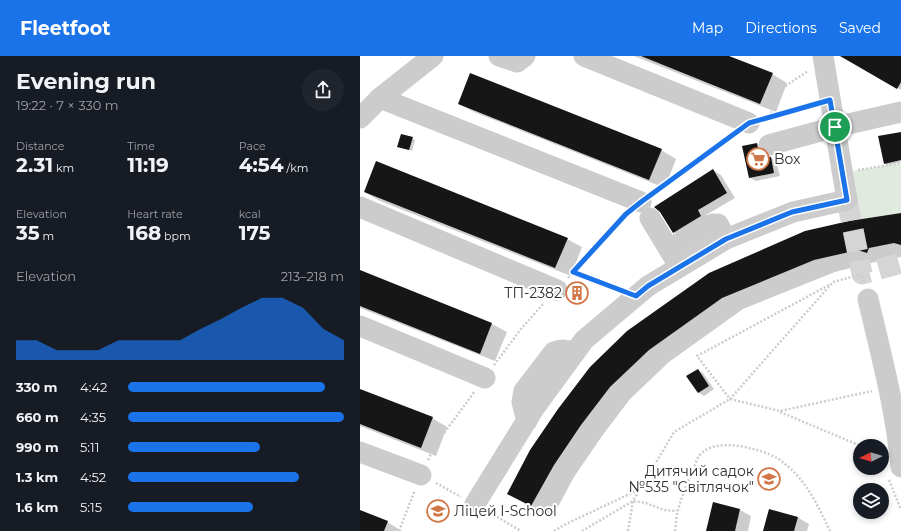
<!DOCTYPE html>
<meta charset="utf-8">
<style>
:root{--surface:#171b24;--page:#20242c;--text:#f1f3f6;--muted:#9ea1a6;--accent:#1a73e8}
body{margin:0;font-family:Montserrat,sans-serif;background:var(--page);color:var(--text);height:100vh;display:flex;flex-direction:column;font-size:15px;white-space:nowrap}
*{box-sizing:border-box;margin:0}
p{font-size:13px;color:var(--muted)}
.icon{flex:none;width:22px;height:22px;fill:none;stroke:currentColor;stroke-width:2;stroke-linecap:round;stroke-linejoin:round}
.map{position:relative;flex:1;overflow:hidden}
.panel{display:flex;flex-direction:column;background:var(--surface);width:360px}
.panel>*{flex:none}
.needle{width:26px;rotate:265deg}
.controls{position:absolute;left:493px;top:383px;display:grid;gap:8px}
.controls a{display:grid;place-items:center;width:36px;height:36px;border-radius:50%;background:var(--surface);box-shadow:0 2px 6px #0003;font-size:20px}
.pin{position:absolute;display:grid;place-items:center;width:34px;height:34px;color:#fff;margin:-17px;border:2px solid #fff;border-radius:50%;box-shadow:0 1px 4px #0007}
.round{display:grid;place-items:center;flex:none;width:42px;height:42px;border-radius:21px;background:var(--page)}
.overview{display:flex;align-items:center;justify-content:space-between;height:68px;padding:0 16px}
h1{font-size:22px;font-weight:700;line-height:30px}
.figures{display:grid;grid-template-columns:repeat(3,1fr);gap:6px;height:68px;padding:4px 16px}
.figures div{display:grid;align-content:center}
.figures b{font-size:20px;font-weight:700}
.figures small{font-size:11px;font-weight:400}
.figures p{font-size:11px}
.chart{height:112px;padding:8px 16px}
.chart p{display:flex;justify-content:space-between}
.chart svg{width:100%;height:72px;margin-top:4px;fill:var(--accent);opacity:.7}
ul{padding:0 16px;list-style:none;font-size:13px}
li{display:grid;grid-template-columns:64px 48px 1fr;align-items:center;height:30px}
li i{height:10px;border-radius:5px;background:var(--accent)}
header{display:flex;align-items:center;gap:24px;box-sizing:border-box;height:56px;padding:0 20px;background:var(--accent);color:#fff}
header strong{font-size:19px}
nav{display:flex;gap:22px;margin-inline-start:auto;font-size:14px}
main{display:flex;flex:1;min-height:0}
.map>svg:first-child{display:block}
.green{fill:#e0eade}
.shadow{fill:#0003}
.building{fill:#161616}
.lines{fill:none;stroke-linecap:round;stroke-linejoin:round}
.minor-tunnel{stroke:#d5d5d5;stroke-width:21;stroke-dasharray:21 10;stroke-linecap:butt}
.path{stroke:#ccc;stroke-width:2.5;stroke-dasharray:2 2;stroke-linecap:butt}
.minor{stroke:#ccc;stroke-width:21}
.route-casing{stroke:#fff;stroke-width:8}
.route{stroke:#1a73e8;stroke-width:5}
.labels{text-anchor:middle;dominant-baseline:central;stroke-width:4;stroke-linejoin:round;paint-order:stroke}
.poi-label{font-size:14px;fill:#2f2f2f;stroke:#fff;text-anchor:start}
</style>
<header>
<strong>Fleetfoot</strong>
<nav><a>Map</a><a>Directions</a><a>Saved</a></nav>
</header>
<main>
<section class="panel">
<div class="overview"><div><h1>Evening run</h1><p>19:22 · 7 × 330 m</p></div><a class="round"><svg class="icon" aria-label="share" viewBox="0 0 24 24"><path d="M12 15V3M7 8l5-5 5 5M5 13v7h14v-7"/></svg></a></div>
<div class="figures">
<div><p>Distance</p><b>2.31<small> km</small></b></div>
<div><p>Time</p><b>11:19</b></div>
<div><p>Pace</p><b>4:54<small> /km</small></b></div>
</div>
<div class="figures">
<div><p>Elevation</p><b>35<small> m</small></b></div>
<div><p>Heart rate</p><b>168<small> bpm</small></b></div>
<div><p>kcal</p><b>175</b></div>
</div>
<div class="chart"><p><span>Elevation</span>213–218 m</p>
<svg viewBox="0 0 160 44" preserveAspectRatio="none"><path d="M0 44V32L10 32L20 38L30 38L40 38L50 32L60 32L70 32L80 32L90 25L100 19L110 12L120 6L130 6L140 12L150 25L160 32V44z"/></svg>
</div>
<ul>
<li><b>330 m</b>4:42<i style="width:91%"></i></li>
<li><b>660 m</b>4:35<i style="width:100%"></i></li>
<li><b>990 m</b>5:11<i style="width:61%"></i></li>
<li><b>1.3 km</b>4:52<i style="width:79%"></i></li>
<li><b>1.6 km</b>5:15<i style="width:58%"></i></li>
</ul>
</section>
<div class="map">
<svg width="541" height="475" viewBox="0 0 541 475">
<rect width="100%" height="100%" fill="#fff"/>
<path class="green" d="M541,107V157L497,164L493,115Z"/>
<g class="shadow">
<path d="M274,0H366L412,18L427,27L416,56Z"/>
<path d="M482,0H541V34Z"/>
<path d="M99,48L301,94L316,103L305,132L114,56Z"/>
<path d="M541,77V106L527,109L525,107Z"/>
<path d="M42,79L55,84L52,95L39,91Z"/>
<path d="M397,88L403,91V97L406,101L411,102L416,105L420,120L396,125L390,122L384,91Z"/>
<path d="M353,114L361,119L375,142L346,159L349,165L322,181L314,176Z"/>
<path d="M5,136L207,183L222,191L211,220L20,145Z"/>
<path d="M541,158V201L529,203L528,208L519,205L475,216L383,253L309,306L270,343L242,380L214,421L192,462L169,450L148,438L268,275Z"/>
<path d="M0,215L132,268L147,276L135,305L0,252Z"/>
<path d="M215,229L227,235L222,247L212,243Z"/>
<path d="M338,314L343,317L354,333L344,340L339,337L328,320Z"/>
<path d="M0,334L72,362L87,371L76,400L0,370Z"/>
<path d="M354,447L380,454L391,460L388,475H347Z"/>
<path d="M0,455L27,466L42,475H0Z"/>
<path d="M437,461L449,468L447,475H404Z"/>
</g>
<g class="building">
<path d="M281,0H369L413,17L400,48Z"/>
<path d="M480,0H541V26L537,33Z"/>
<path d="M110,17L302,93L289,124L98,48Z"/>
<path d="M541,76V104L524,108L518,80Z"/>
<path d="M41,78L53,81L49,94L37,91Z"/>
<path d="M397,87L398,93L400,97L406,100L411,101L414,117L389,122L382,90Z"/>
<path d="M16,105L208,182L195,212L4,136Z"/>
<path d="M353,113L367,137L338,154L341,160L313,177L300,156L294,151Z"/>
<path d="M541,157V189L534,187L509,192L507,197L498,194L454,204L362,242L289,294L250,331L221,369L194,409L171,450L147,438L170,394L198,353L230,311L267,275L349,217L445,175L489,165Z"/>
<path d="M0,214L132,267L120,298L0,250Z"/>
<path d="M214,228L225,232L219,247L208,242Z"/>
<path d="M338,313L349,330L338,337L326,320Z"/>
<path d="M0,333L73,361L61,392L0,368Z"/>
<path d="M353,446L380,453L375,475H346Z"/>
<path d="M409,453L438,461L434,475H403Z"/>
<path d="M0,454L28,465L24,475H0Z"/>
</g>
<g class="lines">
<path class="minor-tunnel" d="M487,144L502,218L541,207"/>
<g class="path">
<path d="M410,61L418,35L448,15"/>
<path d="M405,62L454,48"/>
<path d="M498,114L541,107"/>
<path d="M294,136L373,79"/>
<path d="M213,216L259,234"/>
<path d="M208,222L265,159"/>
<path d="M469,229L337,300L370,343L473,226L502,218L504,226"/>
<path d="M134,309L161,273L184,247"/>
<path d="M420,356L501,390"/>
<path d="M68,404L76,388L115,335"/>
<path d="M529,424L541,454"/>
<path d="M76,427L101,441"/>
<path d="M130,457L161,475"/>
<path d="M39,475L55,434"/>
<path d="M194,475L204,469L280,433"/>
<path d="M222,475L273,445L286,447L304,454L317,455"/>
<path d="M268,475L273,445L314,376L370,343L420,355L512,335"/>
<path d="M315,475C316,468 316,460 318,454C322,440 327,427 333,414C335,410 336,404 339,400C354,380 399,392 417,402C422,405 429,411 433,415C450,432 460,454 470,475"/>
</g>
<g class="minor">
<path d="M139,0L157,6L165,0"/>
<path d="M224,0L389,67"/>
<path d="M20,42L281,146"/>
<path d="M0,62L20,42L73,0"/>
<path d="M409,89L475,71L541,56"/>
<path d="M0,151L197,234"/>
<path d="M290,162L316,205"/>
<path d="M309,193L348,170L353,168H358L366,183"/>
<path d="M508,243C521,298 536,354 541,411"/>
<path d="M0,270L125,322"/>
<path d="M167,365L162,346L164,335L194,296C201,293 207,294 215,296"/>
<path d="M0,396L61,419"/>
<path d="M115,448L175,351L224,284L288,230L366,183L433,156L487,144L463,0"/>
</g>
</g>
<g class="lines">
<g class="route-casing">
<path id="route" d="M470,44L487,144L432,156L366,183L288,230L276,240L213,216L266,158L281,146L389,67Z"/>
</g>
<use href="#route" class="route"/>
</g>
<defs>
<g id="supermarket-ring" transform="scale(1.15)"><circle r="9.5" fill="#fff" stroke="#d17646" stroke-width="1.5"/><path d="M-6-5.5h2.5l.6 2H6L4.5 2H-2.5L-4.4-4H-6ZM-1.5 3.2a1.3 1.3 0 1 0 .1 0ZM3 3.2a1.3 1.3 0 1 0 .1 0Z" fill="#d17646"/></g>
<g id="building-ring" transform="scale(1.15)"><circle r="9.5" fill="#fff" stroke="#d17646" stroke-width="1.5"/><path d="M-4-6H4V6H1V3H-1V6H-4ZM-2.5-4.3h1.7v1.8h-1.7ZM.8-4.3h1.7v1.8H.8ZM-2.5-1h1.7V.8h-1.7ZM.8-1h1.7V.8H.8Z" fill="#d17646"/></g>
<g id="school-ring" transform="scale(1.15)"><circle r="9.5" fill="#fff" stroke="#d17646" stroke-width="1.5"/><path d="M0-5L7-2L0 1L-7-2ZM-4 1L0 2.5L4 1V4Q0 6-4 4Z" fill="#d17646"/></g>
</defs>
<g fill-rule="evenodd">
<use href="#supermarket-ring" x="398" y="103"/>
<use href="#building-ring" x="217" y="237"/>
<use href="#school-ring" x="409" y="423"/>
<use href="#school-ring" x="78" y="455"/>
</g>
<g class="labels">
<g class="poi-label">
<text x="414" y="103">Box</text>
<text x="202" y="237" text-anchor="end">ТП-2382</text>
<text x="394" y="415" text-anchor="end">Дитячий садок<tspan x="394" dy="16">№535 "Світлячок"</tspan></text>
<text x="94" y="455">Ліцей I-School</text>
</g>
</g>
</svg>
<div class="controls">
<a><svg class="needle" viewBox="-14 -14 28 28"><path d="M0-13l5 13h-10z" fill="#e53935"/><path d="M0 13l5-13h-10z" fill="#9ea1a6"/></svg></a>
<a><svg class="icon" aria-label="layers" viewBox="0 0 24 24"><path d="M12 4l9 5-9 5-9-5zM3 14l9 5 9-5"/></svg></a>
</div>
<div class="pin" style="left:475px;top:71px;background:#1e9e55"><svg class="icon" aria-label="arrive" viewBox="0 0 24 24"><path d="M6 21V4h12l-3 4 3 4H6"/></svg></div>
</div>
</main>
